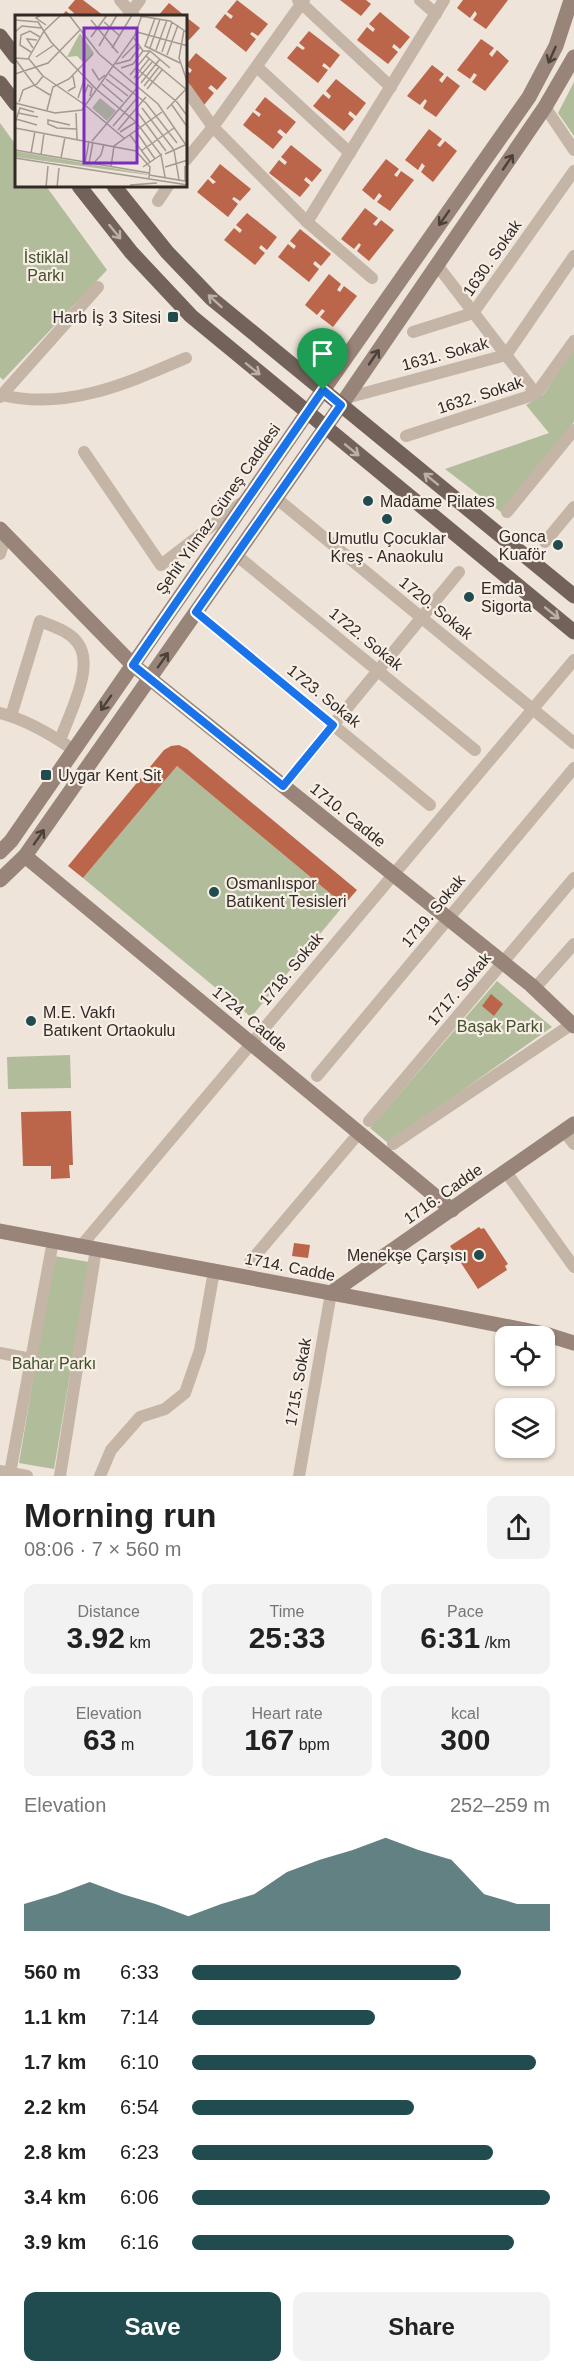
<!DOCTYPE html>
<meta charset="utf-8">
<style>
:root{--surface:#fff;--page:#f2f2f2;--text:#222;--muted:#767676;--accent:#204c50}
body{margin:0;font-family:Arial,sans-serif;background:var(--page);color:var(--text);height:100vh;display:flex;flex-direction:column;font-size:22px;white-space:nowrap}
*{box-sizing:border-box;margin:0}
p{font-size:20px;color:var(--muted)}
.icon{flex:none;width:33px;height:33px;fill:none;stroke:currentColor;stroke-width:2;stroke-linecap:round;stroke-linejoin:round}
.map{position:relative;height:1476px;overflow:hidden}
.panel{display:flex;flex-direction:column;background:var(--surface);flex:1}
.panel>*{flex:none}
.buttons{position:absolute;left:495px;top:1326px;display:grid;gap:12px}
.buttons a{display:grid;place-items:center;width:60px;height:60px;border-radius:12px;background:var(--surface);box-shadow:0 2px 4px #0004;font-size:30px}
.pin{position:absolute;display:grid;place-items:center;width:51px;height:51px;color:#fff;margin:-62px -26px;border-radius:50% 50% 50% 0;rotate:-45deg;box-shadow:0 0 6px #0007}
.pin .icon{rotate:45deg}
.round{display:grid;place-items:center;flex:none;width:63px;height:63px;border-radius:12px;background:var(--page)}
.headline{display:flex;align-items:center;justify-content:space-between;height:102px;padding:0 24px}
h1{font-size:33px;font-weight:700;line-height:45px}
.metrics{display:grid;grid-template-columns:repeat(3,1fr);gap:9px;height:102px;padding:6px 24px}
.metrics div{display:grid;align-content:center;border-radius:12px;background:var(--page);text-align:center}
.metrics b{font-size:30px;font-weight:700}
.metrics small{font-size:16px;font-weight:400}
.metrics p{font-size:16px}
.chart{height:168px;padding:12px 24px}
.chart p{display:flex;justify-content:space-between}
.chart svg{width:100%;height:108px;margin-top:6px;fill:var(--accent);opacity:.7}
.action{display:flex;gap:12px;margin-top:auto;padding:12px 24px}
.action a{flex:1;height:69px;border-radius:12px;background:var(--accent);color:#fff;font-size:24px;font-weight:700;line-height:69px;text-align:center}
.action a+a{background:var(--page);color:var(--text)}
ul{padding:0 24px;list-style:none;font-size:20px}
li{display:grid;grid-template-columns:96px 72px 1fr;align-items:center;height:45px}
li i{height:15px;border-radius:8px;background:var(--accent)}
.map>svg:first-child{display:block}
.green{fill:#b1bc9b}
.building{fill:#bb664b}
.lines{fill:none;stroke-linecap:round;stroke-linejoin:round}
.street{stroke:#c5b5a6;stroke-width:12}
.secondary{stroke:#988478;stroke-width:15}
.primary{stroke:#736259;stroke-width:15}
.oneway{stroke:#4c403a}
.oneway2{stroke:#bcb0a6}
.route-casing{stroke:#fff;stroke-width:12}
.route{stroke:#1a73e8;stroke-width:8}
.poi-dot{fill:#204c50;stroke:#f7efe5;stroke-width:2}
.labels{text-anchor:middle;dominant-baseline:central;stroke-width:4.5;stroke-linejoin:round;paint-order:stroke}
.park-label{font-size:16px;fill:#424e2c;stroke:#f7efe5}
.street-label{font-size:16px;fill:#322a26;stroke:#f7efe5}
.poi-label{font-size:16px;fill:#322a26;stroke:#f7efe5;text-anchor:start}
.inset-road{fill:none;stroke:#a39a91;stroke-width:1.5}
.view{fill:#7b2cbf;fill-opacity:0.15;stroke:#7b2cbf;stroke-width:3}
.inset-edge{fill:none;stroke:#322a26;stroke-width:3}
</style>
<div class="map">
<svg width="574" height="1476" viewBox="0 0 574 1476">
<rect width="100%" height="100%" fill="#eee4d9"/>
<g class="green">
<path d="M574,82V136L558,113Z"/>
<path d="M0,123L16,145V186H46L107,270L3,380L0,377Z"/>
<path d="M574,349V422L501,512L445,469L549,433L526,405L543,395Z"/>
<path d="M177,766L344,905L251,1017L83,878Z"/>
<path d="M497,981L552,1027L388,1143L370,1128Z"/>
<path d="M70,1055L71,1088L8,1089L7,1057Z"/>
<path d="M54,1256L89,1262L54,1469L19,1463Z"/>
</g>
<g class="building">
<path d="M75,0H83L104,16H61L66,11L72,16L74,13L68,8Z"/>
<path d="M237,0L268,24L258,36L252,32L250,34L256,39L246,52L215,27L225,14L231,19L233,16L227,12Z"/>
<path d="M340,0H366L371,4L361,16Z"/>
<path d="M463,0H508L486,29L473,20L477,14L475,11L470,18L457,8Z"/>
<path d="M169,3L185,16H158Z"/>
<path d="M380,12L410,37L400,49L394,44L392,47L398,52L388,64L357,40L367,27L373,32L375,29L369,24Z"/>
<path d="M186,17L200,28L189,40L186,38Z"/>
<path d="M309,31L340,55L330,68L324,63L322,66L328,70L318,83L287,58L297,46L303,50L305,48L299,43Z"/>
<path d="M481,39L494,48L489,54L492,57L497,50L509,61L485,91L472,82L477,75L474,73L470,79L457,70Z"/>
<path d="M196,53L227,78L217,90L211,85L208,88L214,93L204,105L186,91V70L190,73L192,70L186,65Z"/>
<path d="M432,65L444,74L439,80L442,83L447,76L460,86L436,117L423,108L427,101L425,99L420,105L407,96Z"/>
<path d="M336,79L366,103L356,116L350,111L348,114L354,119L344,131L313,106L323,94L329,99L331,96L326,91Z"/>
<path d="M265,97L296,122L286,134L280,129L277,132L283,137L273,149L243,125L253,112L259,117L261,114L255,110Z"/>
<path d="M429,129L442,139L437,145L440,147L445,141L457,151L433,182L421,172L425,166L422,163L418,170L405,160Z"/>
<path d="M291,145L322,170L312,182L306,177L304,180L310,185L300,197L269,173L279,160L285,165L287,162L281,157Z"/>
<path d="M386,159L399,169L394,175L397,177L401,171L414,180L390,211L377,202L382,196L379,193L374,200L362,190Z"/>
<path d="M220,164L251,189L240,201L234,197L232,199L238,204L228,217L197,192L208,179L213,184L216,182L210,177Z"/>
<path d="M365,208L378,218L373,224L376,226L381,220L394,230L369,261L357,251L361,245L359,243L354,249L341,239Z"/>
<path d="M247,213L277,237L267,250L261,245L259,248L265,253L255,265L224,240L234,228L240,233L242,230L236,225Z"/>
<path d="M300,229L331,254L321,266L315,261L313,264L319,269L309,282L278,257L288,244L294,249L296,246L290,241Z"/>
<path d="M329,274L341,284L337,290L340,292L344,286L357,296L333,327L320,317L325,311L322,309L317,315L305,305Z"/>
<path d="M179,745L187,749L357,890L344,905L177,766L83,878L68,866L164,750L171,746Z"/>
<path d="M491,994L503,1004L494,1016L482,1006Z"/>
<path d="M71,1111L73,1165H69L70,1178L51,1179V1166H23L21,1112Z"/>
<path d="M479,1227L481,1229L484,1228L508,1264L505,1266L507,1270L478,1289L450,1246Z"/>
<path d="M294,1243L310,1245L308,1258L292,1256Z"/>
</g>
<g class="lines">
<g class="street">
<path d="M120,0L134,16"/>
<path d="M298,0L391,87"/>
<path d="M420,0L436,14"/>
<path d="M128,16L140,0"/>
<path d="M257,67L350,153"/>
<path d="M186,89L213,127L307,222L372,278"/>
<path d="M545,107L574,150"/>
<path d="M186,160L213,127L304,0"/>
<path d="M158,201L168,186"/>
<path d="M307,222L444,0"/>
<path d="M437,265L536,394"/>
<path d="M413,332L473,313L574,171"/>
<path d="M2,395C66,411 128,383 186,358"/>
<path d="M0,397L98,287"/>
<path d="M346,398L506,355L574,256"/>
<path d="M406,436L536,394L574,341"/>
<path d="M84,452L161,565L240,504"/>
<path d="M276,498L574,743"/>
<path d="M507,512L574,430"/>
<path d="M545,542L574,507"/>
<path d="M0,554L6,535"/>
<path d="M236,555L475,750"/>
<path d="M196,612L430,805"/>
<path d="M0,713C25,719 52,735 74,750"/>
<path d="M11,716L40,621C52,626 69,631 77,642C96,665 69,715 60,740"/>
<path d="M283,786L459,572"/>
<path d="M535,988L574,944"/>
<path d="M317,1076L574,768"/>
<path d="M369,1121L574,878"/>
<path d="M564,1131L574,1144"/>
<path d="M393,1144L572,1024"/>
<path d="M506,1172L574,1267"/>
<path d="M81,1246L574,660"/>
<path d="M250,1262L359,1133"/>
<path d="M0,1353L31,1359"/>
<path d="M0,1471L27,1476"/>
<path d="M10,1473L53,1241"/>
<path d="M60,1476L96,1249"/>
<path d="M100,1476L111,1450L140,1417L165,1409L185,1393L200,1350L214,1271"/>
<path d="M299,1476L331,1293"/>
</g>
<g class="secondary">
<path d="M0,529L133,665L531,985L574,1026"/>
<path d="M0,852L11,841L307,413L529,97L556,46L571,0"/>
<path d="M25,856L452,1210"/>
<path d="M0,880L25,856L346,398L545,107L574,57"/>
<path d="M0,1231L438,1313L545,1334L574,1343"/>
<path d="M331,1293L574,1124"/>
</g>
<g class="primary">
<path d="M0,36L16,57"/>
<path d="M0,83L16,104"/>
<path d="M79,186L131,252L191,316L574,632"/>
<path d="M114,186L167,252L212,299L574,596"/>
</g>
</g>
<defs><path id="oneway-shaft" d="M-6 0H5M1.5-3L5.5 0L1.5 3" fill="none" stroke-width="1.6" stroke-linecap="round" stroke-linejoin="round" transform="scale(1.5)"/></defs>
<g class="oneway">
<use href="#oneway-shaft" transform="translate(552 55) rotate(114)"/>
<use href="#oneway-shaft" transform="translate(508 162) rotate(-56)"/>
<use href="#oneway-shaft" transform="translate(444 218) rotate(125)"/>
<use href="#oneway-shaft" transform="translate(374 357) rotate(-56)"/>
<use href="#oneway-shaft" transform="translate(163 660) rotate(-55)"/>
<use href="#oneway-shaft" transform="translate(106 703) rotate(125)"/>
<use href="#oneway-shaft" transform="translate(39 837) rotate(-55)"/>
</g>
<g class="oneway2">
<use href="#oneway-shaft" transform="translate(115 232) rotate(51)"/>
<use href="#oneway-shaft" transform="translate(215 301) rotate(-138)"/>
<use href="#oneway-shaft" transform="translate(253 369) rotate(39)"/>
<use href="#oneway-shaft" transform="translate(352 450) rotate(39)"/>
<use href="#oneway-shaft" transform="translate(431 479) rotate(-141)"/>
<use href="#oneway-shaft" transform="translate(552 613) rotate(39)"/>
</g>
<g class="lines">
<g class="route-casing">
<path id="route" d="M323,390L341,405L196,612L333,725L283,786L133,665Z"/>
</g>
<use href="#route" class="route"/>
</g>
<g class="poi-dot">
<rect x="167" y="311" width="12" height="12" rx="3"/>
<circle cx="368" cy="501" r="6"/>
<circle cx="387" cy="519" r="6"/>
<circle cx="558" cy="545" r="6"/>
<circle cx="469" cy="597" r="6"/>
<rect x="40" y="769" width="12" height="12" rx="3"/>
<circle cx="214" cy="892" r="6"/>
<circle cx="31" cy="1021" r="6"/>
<circle cx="479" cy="1255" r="6"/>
</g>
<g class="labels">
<g class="park-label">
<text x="46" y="257">İstiklal<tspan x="46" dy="18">Parkı</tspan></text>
<text x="500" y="1026">Başak Parkı</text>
<text x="54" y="1363">Bahar Parkı</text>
</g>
<g class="street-label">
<text transform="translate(492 258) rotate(-55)">1630. Sokak</text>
<text transform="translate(445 354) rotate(-15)">1631. Sokak</text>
<text transform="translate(480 395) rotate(-18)">1632. Sokak</text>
<text transform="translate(218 509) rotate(-55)">Şehit Yılmaz Güneş Caddesi</text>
<text transform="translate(436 608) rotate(39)">1720. Sokak</text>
<text transform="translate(366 639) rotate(39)">1722. Sokak</text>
<text transform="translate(324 696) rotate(39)">1723. Sokak</text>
<text transform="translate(348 815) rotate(39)">1710. Cadde</text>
<text transform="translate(433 911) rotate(-50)">1719. Sokak</text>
<text transform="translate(291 969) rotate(-50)">1718. Sokak</text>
<text transform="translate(459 989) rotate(-50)">1717. Sokak</text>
<text transform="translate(250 1019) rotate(40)">1724. Cadde</text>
<text transform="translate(443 1194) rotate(-35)">1716. Cadde</text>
<text transform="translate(290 1267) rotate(11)">1714. Cadde</text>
<text transform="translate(298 1382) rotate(-80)">1715. Sokak</text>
</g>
<g class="poi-label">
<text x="161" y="317" text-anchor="end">Harb İş 3 Sitesi</text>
<text x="380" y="501">Madame Pilates</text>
<text x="546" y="536" text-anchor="end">Gonca<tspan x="546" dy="18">Kuaför</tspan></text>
<text x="387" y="538" text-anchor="middle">Umutlu Çocuklar<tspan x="387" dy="18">Kreş - Anaokulu</tspan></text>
<text x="481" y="588">Emda<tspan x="481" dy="18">Sigorta</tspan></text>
<text x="58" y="775">Uygar Kent Sit</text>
<text x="226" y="883">Osmanlıspor<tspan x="226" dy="18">Batıkent Tesisleri</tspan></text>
<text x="43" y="1012">M.E. Vakfı<tspan x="43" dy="18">Batıkent Ortaokulu</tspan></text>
<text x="467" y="1255" text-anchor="end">Menekşe Çarşısı</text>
</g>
</g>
<g transform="translate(15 15)">
<rect width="172" height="172" fill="#eee4d9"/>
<path d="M65,18L79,38L69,48L62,41L52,42ZM85,83L101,96L92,106L77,93ZM0,136L132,159L133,160L0,142Z" fill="#b1bc9b"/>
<path class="inset-road" d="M26,0L21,3L31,10M54,0L84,39L143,89L173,133M125,1L155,6L173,18M140,3L130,31L165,48M0,5L23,7L36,27L81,74L121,107L146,140L150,162M76,5L103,38M89,7L105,21M169,15L164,43L173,69M0,17L7,11L27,13M122,17L173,31M76,22L92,0M119,23L128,36H135L155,53M84,31L102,0M18,33L12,24L22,25M97,33L117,0M135,33L145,4M141,35L152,5M16,37L5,30L6,20L15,16L25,22M147,37L157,7M152,40L163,10M131,41L172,75M21,42L39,30M0,43L14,44L28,61M107,43L122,28M0,44L20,71L35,80M13,44L29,16L46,0M101,49L115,45L125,32M106,53L118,49L128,36M121,53L162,87L173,102M77,54L84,65L90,60M0,59L33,48L65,15M94,59L131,88L162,128M115,60L135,36M28,61L70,90M119,63L134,44M91,64L113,81M122,65L138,46M126,68L145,44M87,69L108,87M129,71L144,52M132,74L147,55M53,76L60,72L58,61M70,78L73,70L77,73L75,81M63,83L70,62M4,87L8,75L22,69L28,61M0,88L40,98L67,95L120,20L127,0M157,90L173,113M71,91L110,124M127,93L159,135L164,165M152,94L172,73M32,95L38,72L54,64L78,39M3,98L23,102M61,98L62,124M123,98L151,136M1,104L22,110M0,108L5,93L19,97M55,110L33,105V109L42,113L61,114M98,111L123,82M0,113L121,136L135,152L134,163M103,115L131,82M121,116L140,144M105,117L121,107M115,120L135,147M77,126L122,73M0,135L134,158M126,136L159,113M16,138L20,116M150,139L170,130M26,140L29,118M0,143L173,170M46,143L50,122M70,148L74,126M74,148L78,127M78,149L86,140L89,129M96,152L99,131L147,97M128,152L147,139M150,152L173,145M134,160L170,166V151M115,170L142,168M31,172L33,151M42,172L44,153"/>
<path class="view" d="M69,13H122V148H69Z"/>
<rect width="172" height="172" class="inset-edge"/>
</g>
</svg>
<div class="buttons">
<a><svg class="icon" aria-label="locate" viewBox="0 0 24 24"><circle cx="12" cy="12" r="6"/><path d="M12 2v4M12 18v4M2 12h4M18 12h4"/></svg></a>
<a><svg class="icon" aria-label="layers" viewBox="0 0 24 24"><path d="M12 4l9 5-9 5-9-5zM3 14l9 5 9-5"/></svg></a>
</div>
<div class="pin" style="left:323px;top:390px;background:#1e9e55"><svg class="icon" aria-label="arrive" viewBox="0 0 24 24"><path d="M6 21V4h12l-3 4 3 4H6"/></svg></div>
</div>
<section class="panel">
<div class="headline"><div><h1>Morning run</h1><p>08:06 · 7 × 560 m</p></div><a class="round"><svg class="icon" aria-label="share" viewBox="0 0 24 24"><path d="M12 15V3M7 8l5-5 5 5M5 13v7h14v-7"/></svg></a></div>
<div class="metrics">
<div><p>Distance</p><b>3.92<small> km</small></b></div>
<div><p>Time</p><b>25:33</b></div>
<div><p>Pace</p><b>6:31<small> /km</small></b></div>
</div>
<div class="metrics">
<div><p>Elevation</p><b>63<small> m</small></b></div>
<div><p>Heart rate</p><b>167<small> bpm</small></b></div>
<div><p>kcal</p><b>300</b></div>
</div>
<div class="chart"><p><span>Elevation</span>252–259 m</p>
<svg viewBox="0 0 160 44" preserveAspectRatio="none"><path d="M0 44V33L10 29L20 24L30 29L40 33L50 38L60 33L70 29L80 20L90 15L100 11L110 6L120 11L130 15L140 29L150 33L160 33V44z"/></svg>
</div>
<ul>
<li><b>560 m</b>6:33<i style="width:75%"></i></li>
<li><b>1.1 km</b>7:14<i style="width:51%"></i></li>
<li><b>1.7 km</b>6:10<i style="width:96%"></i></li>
<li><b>2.2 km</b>6:54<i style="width:62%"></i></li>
<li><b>2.8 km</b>6:23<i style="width:84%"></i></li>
<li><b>3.4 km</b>6:06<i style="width:100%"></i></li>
<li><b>3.9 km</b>6:16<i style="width:90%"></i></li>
</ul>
<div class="action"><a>Save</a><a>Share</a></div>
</section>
